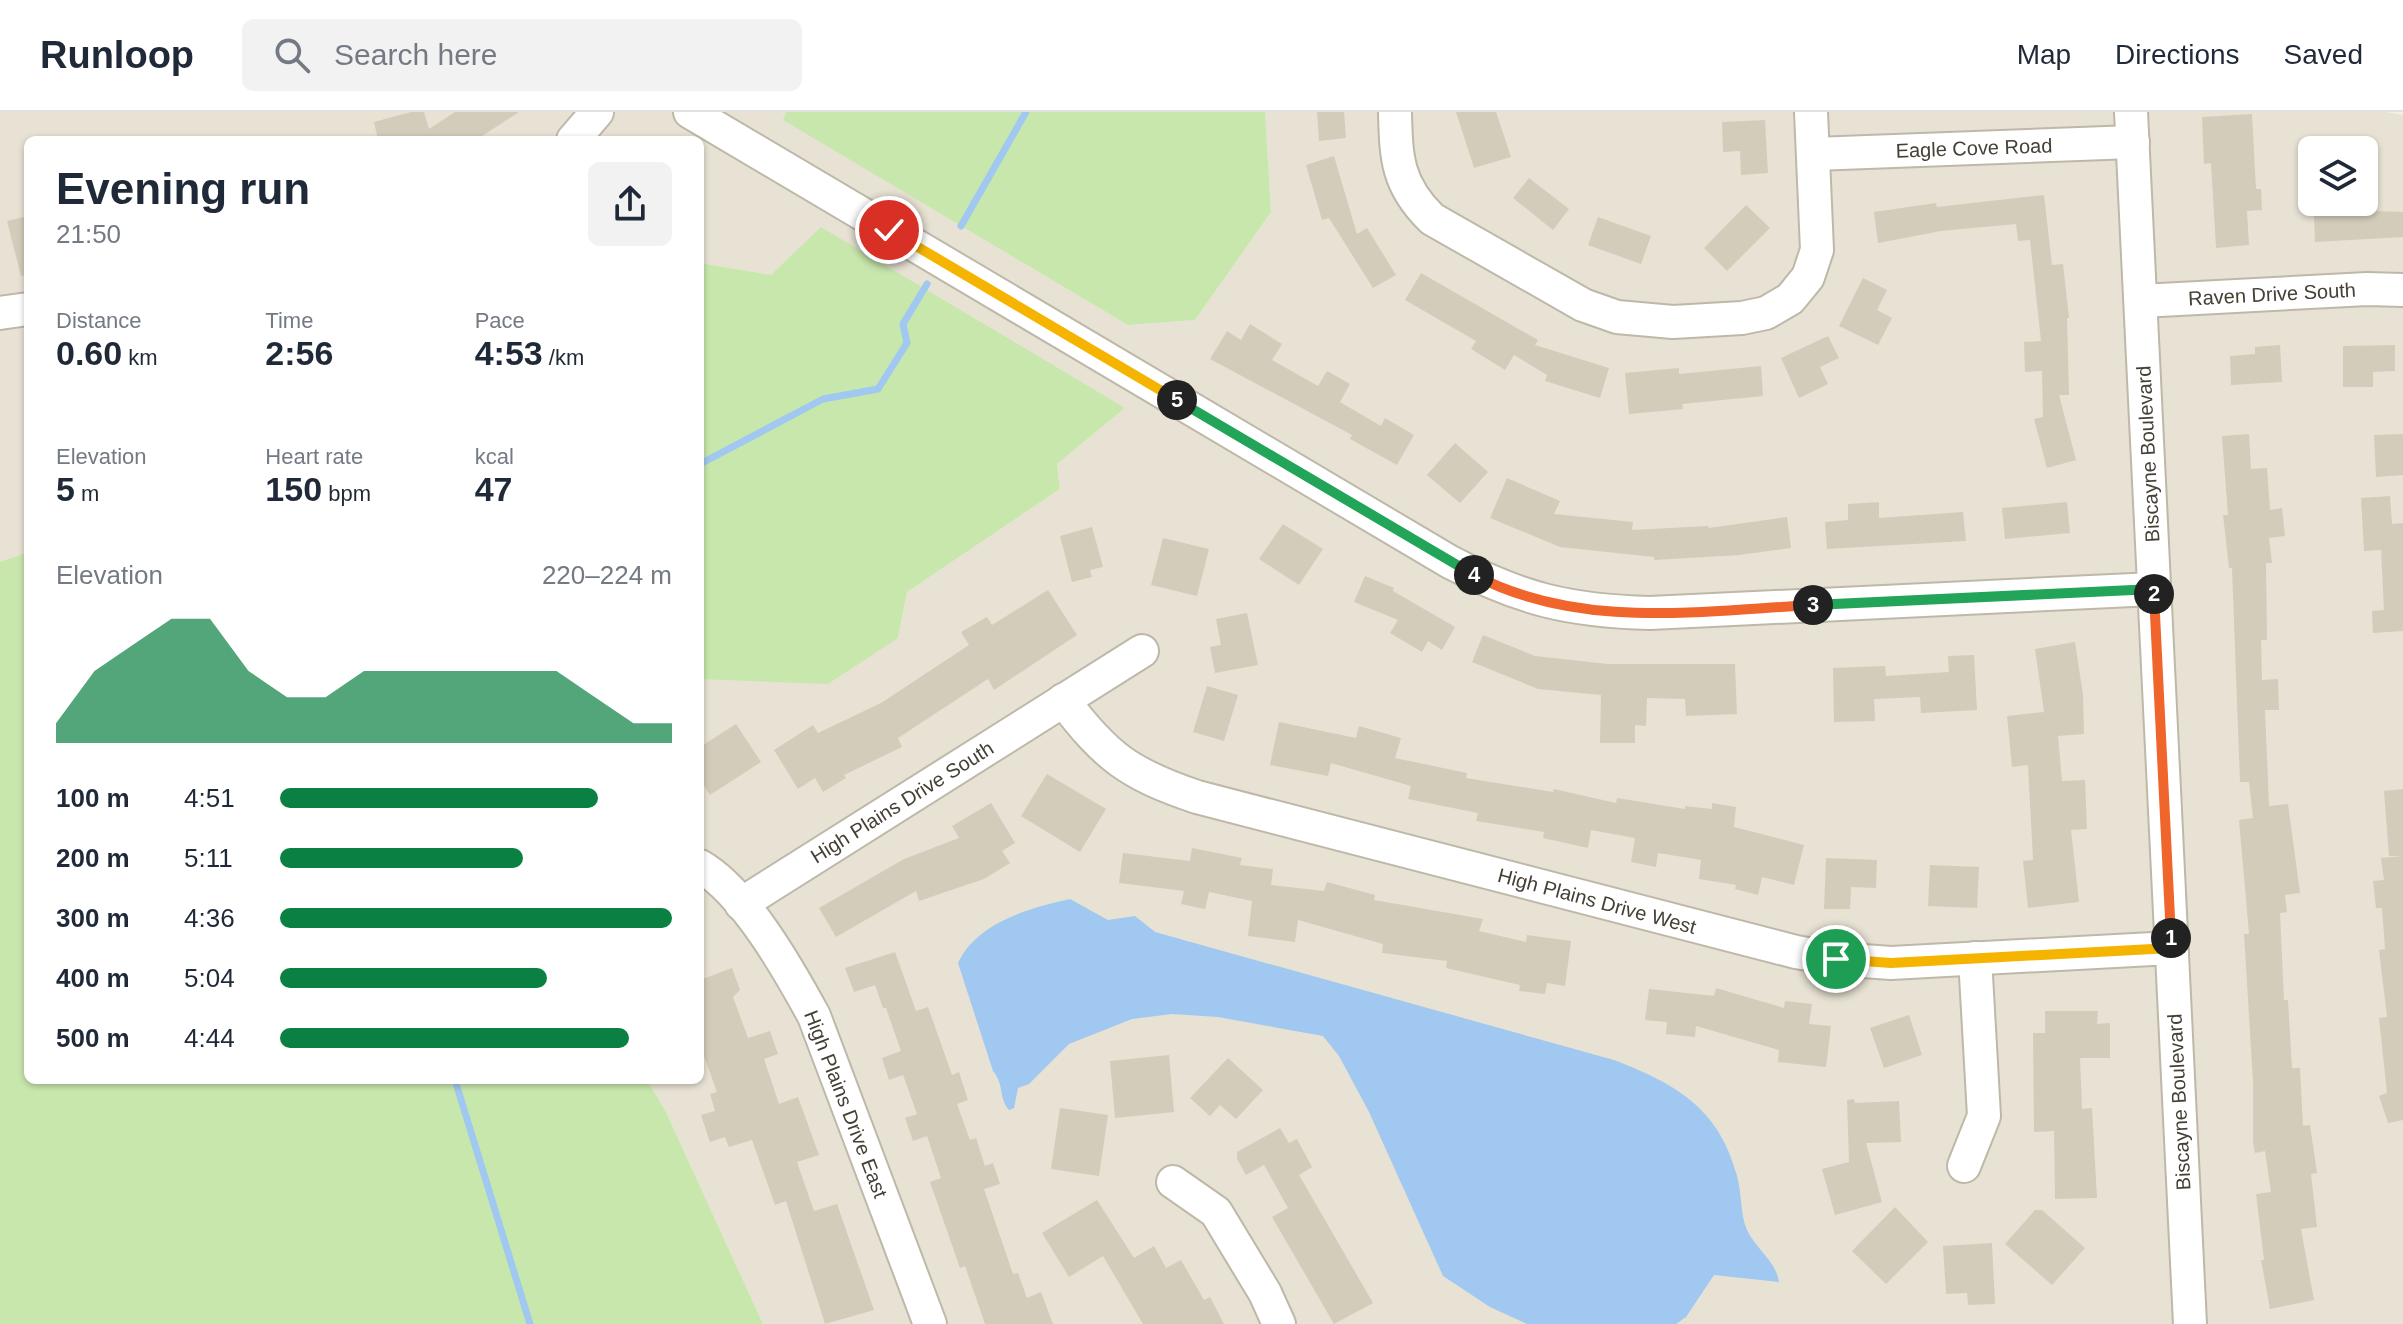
<!DOCTYPE html>
<meta charset="utf-8">
<style>
:root{--surface:#fff;--page:#f2f2f3;--text:#1f2937;--muted:#747a83;--line:#e0e1e3;--accent:#0b8043}
body{margin:0;font-family:Helvetica,sans-serif;background:var(--page);color:var(--text);height:100vh;display:flex;flex-direction:column;font-size:30px;white-space:nowrap}
*{box-sizing:border-box;margin:0}
p{font-size:26px;color:var(--muted)}
.icon{flex:none;width:44px;height:44px;fill:none;stroke:currentColor;stroke-width:2;stroke-linecap:round;stroke-linejoin:round}
.map{position:relative;flex:1;overflow:hidden}
.details{position:absolute;left:24px;top:24px;width:680px;height:948px;display:flex;flex-direction:column;background:var(--surface);border-radius:12px;box-shadow:0 2px 6px #0004}
.details>*{flex:none}
.tools{position:absolute;left:2298px;top:24px;display:grid;gap:16px}
.tools a{display:grid;place-items:center;width:80px;height:80px;border-radius:12px;background:var(--surface);box-shadow:0 2px 6px #0004;font-size:40px}
.pin{position:absolute;display:grid;place-items:center;width:68px;height:68px;color:#fff;margin:-34px;border:4px solid #fff;border-radius:50%;box-shadow:0 2px 8px #0007}
.km{position:absolute;width:40px;height:40px;margin:-20px;border-radius:50%;background:#222;color:#fff;font-size:22px;line-height:40px;text-align:center}
.round{display:grid;place-items:center;flex:none;width:84px;height:84px;border-radius:12px;background:var(--page)}
.headline{display:flex;align-items:center;justify-content:space-between;height:136px;padding:0 32px}
h1{font-size:44px;font-weight:700;line-height:60px}
.figures{display:grid;grid-template-columns:repeat(3,1fr);gap:12px;height:136px;padding:8px 32px}
.figures div{display:grid;align-content:center}
.figures b{font-size:34px;font-weight:700}
.figures small{font-size:22px;font-weight:400}
.figures p{font-size:22px}
.chart{height:224px;padding:16px 32px}
.chart p{display:flex;justify-content:space-between}
.chart svg{width:100%;height:144px;margin-top:8px;fill:var(--accent);opacity:.7}
ul{padding:0 32px;list-style:none;font-size:26px}
li{display:grid;grid-template-columns:128px 96px 1fr;align-items:center;height:60px}
li i{height:20px;border-radius:10px;background:var(--accent)}
header{display:flex;align-items:center;gap:48px;box-sizing:border-box;height:112px;padding:0 40px;background:var(--surface);border-bottom:2px solid var(--line)}
header strong{font-size:38px}
nav{display:flex;gap:44px;margin-inline-start:auto;font-size:28px}
.search{width:560px;height:72px;background:var(--page);display:flex;align-items:center;gap:20px;box-sizing:border-box;padding:0 28px;border-radius:12px;color:var(--muted);font-size:30px}
.map>svg:first-child{display:block}
.residential{fill:#e7e2d3;fill-rule:evenodd}
.green{fill:#c8e7ad}
.water{fill:#a1c8f0}
.lines{fill:none;stroke-linecap:round;stroke-linejoin:round}
.stream{stroke:#a1c8f0;stroke-width:7}
.building{fill:#d4ccba}
.minor-casing{stroke:#beb8a8;stroke-width:36}
.minor{stroke:#fff;stroke-width:32}
.split-1-casing{stroke:#fff;stroke-width:16}
.split-2-casing{stroke:#fff;stroke-width:16}
.split-3-casing{stroke:#fff;stroke-width:16}
.split-4-casing{stroke:#fff;stroke-width:16}
.split-5-casing{stroke:#fff;stroke-width:16}
.split-6-casing{stroke:#fff;stroke-width:16}
.split-1{stroke:#f5b400;stroke-width:10}
.split-2{stroke:#f0652b;stroke-width:10}
.split-3{stroke:#22a559;stroke-width:10}
.split-4{stroke:#f0652b;stroke-width:10}
.split-5{stroke:#22a559;stroke-width:10}
.split-6{stroke:#f5b400;stroke-width:10}
.labels{text-anchor:middle;dominant-baseline:central;stroke-width:6;stroke-linejoin:round;paint-order:stroke}
.street-label{font-size:20px;fill:#454035;stroke:#fff}
</style>
<header>
<strong>Runloop</strong>
<div class="search"><svg class="icon" aria-label="search" viewBox="0 0 24 24"><circle cx="10" cy="10" r="6"/><path d="M15 15l6 6"/></svg>Search here</div>
<nav><a>Map</a><a>Directions</a><a>Saved</a></nav>
</header>
<div class="map">
<svg width="2403" height="1212" viewBox="0 0 2403 1212">
<rect width="100%" height="100%" fill="#f3f0e5"/>
<g class="residential">
<path d="M0,0H786L784,8L1128,213L1195,208L1271,100L1265,0H2118L2178,1212H763L665,998L647,968H700V567L898,526L907,480L1060,377L1057,352L1125,296L771,163L700,151V28H28V440L0,450Z"/>
<path d="M2144,0H2386L2403,3V1212H2202ZM2312,38H2364V90H2312Z"/>
</g>
<g class="green">
<path d="M786,0H1265L1271,100L1195,208L1128,213L783,8Z"/>
<path d="M821,115L1125,296L1057,352L1060,377L907,480L898,526L828,572L700,567V151L771,163Z"/>
<path d="M28,440V968H647L665,998L763,1212H0V450Z"/>
</g>
<path class="water" d="M1070,787L1108,808L1135,804L1155,820L1614,948C1676,972 1719,996 1737,1064C1742,1081 1740,1103 1747,1118C1756,1137 1776,1149 1779,1170L1714,1163L1686,1205L1676,1212H1527L1490,1195L1443,1164L1369,1000L1339,944L1323,924L1218,905L1172,902L1132,907L1069,932L1029,972L1018,976L1014,996L1009,998C998,985 1005,974 993,959L958,851C977,810 1030,796 1070,787Z"/>
<g class="lines">
<g class="stream">
<path d="M961,114L1026,0"/>
<path d="M700,352L823,287L878,277L907,231L903,212L927,172"/>
<path d="M455,968L530,1212"/>
</g>
</g>
<g class="building">
<path d="M411,0H424L429,17L455,0H519L476,28H378L374,10Z"/>
<path d="M1317,0H1344L1346,26L1319,29Z"/>
<path d="M1456,0H1496L1511,45L1474,56Z"/>
<path d="M2252,2L2256,77H2261L2262,98L2247,99L2249,133L2216,136L2211,51L2204,52L2202,5Z"/>
<path d="M1765,8L1768,61L1741,63L1740,39L1723,40L1722,10Z"/>
<path d="M1334,44L1357,122L1367,116L1396,163L1373,176L1329,106L1322,108L1306,53Z"/>
<path d="M1529,66L1569,97L1553,118L1513,86Z"/>
<path d="M2044,83L2052,153L2063,152L2069,206H2067L2069,283H2059L2076,348L2047,356L2034,307L2043,305L2042,259L2025,260L2024,230L2041,229L2030,128L2018,129L2016,112L1941,119L1878,131L1874,100L1936,91L1937,95Z"/>
<path d="M2341,90H2372L2373,99L2403,100V125L2315,130L2314,102L2342,100Z"/>
<path d="M1746,93L1770,116L1727,159L1704,136Z"/>
<path d="M28,104V163L21,164L7,109Z"/>
<path d="M1598,105L1651,124L1641,152L1588,133Z"/>
<path d="M1421,161L1538,228L1535,233L1609,256L1600,286L1545,269L1547,263L1514,243L1505,258L1471,237L1476,229L1405,188Z"/>
<path d="M1863,166L1887,178L1877,198L1892,206L1878,233L1839,214Z"/>
<path d="M1250,212L1282,232L1272,248L1318,274L1327,259L1350,272L1340,290L1381,314L1385,306L1414,323L1397,353L1350,327L1352,323L1210,247L1227,219L1241,228Z"/>
<path d="M1828,224L1839,246L1820,255L1828,272L1799,286L1781,246Z"/>
<path d="M2280,233L2282,270L2231,273L2230,244L2255,242V235Z"/>
<path d="M2395,233V259L2373,260V275H2343V234Z"/>
<path d="M1761,254L1763,284L1682,292L1683,297L1629,302L1625,261L1679,256V262Z"/>
<path d="M2249,322L2251,357L2267,356L2270,398L2282,396L2285,424L2269,426L2272,451H2266L2267,528H2261L2262,568L2278,567L2279,598H2265L2269,694L2288,692L2300,781L2285,783L2287,800L2280,801L2284,888H2288L2292,956H2300L2303,1014L2310,1013L2317,1061L2311,1062L2317,1115L2301,1117L2314,1188L2270,1197L2261,1148H2264L2256,1082L2271,1080L2265,1039L2255,1041L2253,1029V969L2244,822H2249L2239,708L2253,706L2249,670H2240L2232,456H2229L2223,403H2228L2222,324Z"/>
<path d="M2403,322V363L2376,365L2374,323Z"/>
<path d="M1455,331L1488,360L1460,391L1427,363Z"/>
<path d="M1507,366L1560,389L1554,402L1633,410L1632,418L1708,414L1709,416L1787,405L1791,436L1739,443L1654,448V445L1560,435L1490,406Z"/>
<path d="M2390,384L2392,412L2403,411V519L2373,521L2372,499L2384,498L2381,438L2364,439L2361,386Z"/>
<path d="M1879,390V406L1963,400L1966,429L1827,437L1825,410L1848,408V392Z"/>
<path d="M2067,390L2070,421L2005,427L2002,396Z"/>
<path d="M1283,412L1323,437L1299,473L1259,447Z"/>
<path d="M1092,415L1103,455L1090,458L1092,465L1072,470L1060,424Z"/>
<path d="M1163,426L1209,437L1197,484L1151,473Z"/>
<path d="M1365,464L1394,476L1393,479L1455,515L1442,538L1428,529L1422,540L1390,521L1398,508L1354,490Z"/>
<path d="M1048,478L1077,523L994,578L988,567L898,626L902,635L844,663L846,666L823,680L815,666L798,677L774,638L813,613L818,621L881,591L969,533L961,520L987,505L992,513Z"/>
<path d="M1247,501L1258,553L1215,561L1210,535L1221,533L1216,507Z"/>
<path d="M1483,523L1535,544L1608,552H1735L1737,602L1686,604L1685,587L1647,586L1646,614L1635,613V631H1600L1601,583L1538,577L1472,550Z"/>
<path d="M2075,530L2083,583L2084,622L2058,624L2062,669L2085,668L2087,717L2071,718L2079,790L2028,796L2023,749L2033,748L2028,653L2012,655L2007,604L2044,600L2035,537Z"/>
<path d="M1974,543L1977,598L1921,601L1920,585L1874,587L1875,609L1834,610L1833,556L1885,554L1886,564L1949,560L1948,544Z"/>
<path d="M1207,574L1238,583L1224,629L1193,620Z"/>
<path d="M1279,610L1356,626L1359,614L1401,626L1395,646L1467,661L1466,666L1553,680L1554,677L1616,691L1617,686L1685,697V694L1712,697V691L1736,695L1734,715L1804,733L1794,773L1762,765L1758,783L1735,777L1736,773L1699,767L1701,748L1658,741L1656,755L1631,750L1635,726L1591,718L1588,736L1543,726L1544,720L1476,709L1478,701L1408,687L1411,674L1331,651L1328,664L1270,653Z"/>
<path d="M736,612L761,650L710,683L700,667V635Z"/>
<path d="M1047,662L1106,697L1080,740L1021,704Z"/>
<path d="M2403,677V744H2389L2384,679Z"/>
<path d="M991,691L1015,731L1002,739L1010,751L984,767L919,789L916,779L836,825L819,796L904,747L959,726L952,714Z"/>
<path d="M1192,736L1242,746L1240,753L1273,757L1271,773L1324,779L1327,770L1375,783L1374,788L1483,807L1479,819L1526,830L1527,823L1571,829L1565,874L1547,871L1545,882L1519,879L1520,873L1446,856L1447,849L1382,841L1383,832L1298,808L1295,830L1248,824L1252,789L1209,780L1205,797L1181,792L1184,779L1119,771L1123,741L1190,749Z"/>
<path d="M2403,744V1008L2388,1011L2379,984L2387,981L2379,906L2387,905L2379,838L2385,837L2382,796H2376L2373,769L2384,768L2381,746Z"/>
<path d="M1826,746L1877,748L1876,776L1851,775L1850,797H1824Z"/>
<path d="M1930,753L1979,755L1977,796L1928,794Z"/>
<path d="M895,840L916,899L928,895L952,963L959,960L968,988L957,992L970,1028L976,1026L985,1054L993,1051L1000,1072L984,1077L1013,1162L1018,1161L1027,1186L1041,1180L1053,1212H985L965,1154L960,1156L930,1070L941,1066L927,1024L913,1029L905,1006L917,1002L903,963L889,968L882,946L901,939L886,896H883L875,873L854,880L845,856Z"/>
<path d="M732,856L740,878L733,885L748,926L770,919L778,942L764,947L779,992L798,985L819,1043L797,1050L814,1099L837,1092L874,1198L825,1212L786,1089L775,1093L752,1028L729,1035L725,1025L710,1030L701,1003L715,999L710,982L717,980L700,933V868Z"/>
<path d="M1716,876L1784,896L1785,889L1812,892L1809,912L1831,914L1826,955L1778,950L1779,938L1696,914L1695,925L1666,922L1667,910L1645,908L1649,877L1714,884Z"/>
<path d="M2045,899H2098L2097,912L2110,911V946H2080L2082,997L2092,996L2097,1086L2055,1087L2054,1019L2034,1020L2033,921H2045Z"/>
<path d="M1909,903L1922,943L1884,956L1870,916Z"/>
<path d="M1169,943L1174,1000L1115,1006L1110,949Z"/>
<path d="M1228,946L1263,978L1236,1007L1220,993L1210,1004L1190,986Z"/>
<path d="M1854,987L1855,991L1899,989L1901,1030L1866,1031L1882,1090L1835,1103L1822,1057L1849,1050L1847,988Z"/>
<path d="M1060,996L1108,1003L1099,1064L1051,1057Z"/>
<path d="M1280,1016L1289,1031L1297,1027L1312,1055L1299,1063L1373,1191L1334,1212L1272,1105L1288,1096L1264,1053L1246,1063L1237,1047V1040Z"/>
<path d="M1097,1088L1134,1146L1154,1134L1166,1156L1181,1148L1204,1188L1210,1185L1224,1212H1143L1103,1144L1069,1165L1042,1121Z"/>
<path d="M1895,1095L1928,1130L1886,1172L1852,1139Z"/>
<path d="M2035,1098H2042L2085,1136L2052,1173L2005,1132Z"/>
<path d="M1992,1131L1995,1192L1968,1193L1967,1181L1946,1182L1943,1134Z"/>
</g>
<g class="lines">
<g class="minor-casing">
<g id="minor">
<path d="M690,0L1450,450C1521,487 1569,499 1650,501L2154,477"/>
<path d="M1395,0C1396,46 1397,73 1432,107L1583,193L1617,205L1673,210L1742,206L1766,201L1790,187L1808,165L1817,138L1811,0"/>
<path d="M2131,0L2190,1212"/>
<path d="M573,28L597,0"/>
<path d="M1814,42L2133,30"/>
<path d="M2141,189L2367,177L2403,178"/>
<path d="M0,201L28,197"/>
<path d="M1063,588C1106,645 1129,662 1197,685L1796,840L1836,847L1891,851L2171,836"/>
<path d="M700,754C745,780 789,858 814,904L930,1212"/>
<path d="M741,792L1142,539"/>
<path d="M1964,1054L1984,1004L1975,846"/>
<path d="M1173,1070L1216,1100L1265,1181L1279,1212"/>
</g>
</g>
<use href="#minor" class="minor"/>
</g>
<g class="lines">
<g class="split-1-casing">
<path id="split-1" d="M1836,847L1891,851L2171,836V826"/>
</g>
<g class="split-2-casing">
<path id="split-2" d="M2154,482L2171,826"/>
</g>
<g class="split-3-casing">
<path id="split-3" d="M1813,493L2154,477V482"/>
</g>
<g class="split-4-casing">
<path id="split-4" d="M1474,463C1580,518 1699,499 1813,493"/>
</g>
<g class="split-5-casing">
<path id="split-5" d="M1177,288L1474,463"/>
</g>
<g class="split-6-casing">
<path id="split-6" d="M889,118L1177,288"/>
</g>
<use href="#split-1" class="split-1"/>
<use href="#split-2" class="split-2"/>
<use href="#split-3" class="split-3"/>
<use href="#split-4" class="split-4"/>
<use href="#split-5" class="split-5"/>
<use href="#split-6" class="split-6"/>
</g>
<g class="labels">
<g class="street-label">
<text transform="translate(1974 36) rotate(-2)">Eagle Cove Road</text>
<text transform="translate(2272 182) rotate(-3)">Raven Drive South</text>
<text transform="translate(2148 342) rotate(-93)">Biscayne Boulevard</text>
<text transform="translate(902 690) rotate(-32)">High Plains Drive South</text>
<text transform="translate(1597 789) rotate(15)">High Plains Drive West</text>
<text transform="translate(2179 990) rotate(-93)">Biscayne Boulevard</text>
<text transform="translate(846 992) rotate(69)">High Plains Drive East</text>
</g>
</g>
</svg>
<div class="tools">
<a><svg class="icon" aria-label="layers" viewBox="0 0 24 24"><path d="M12 4l9 5-9 5-9-5zM3 14l9 5 9-5"/></svg></a>
</div>
<div class="pin" style="left:1836px;top:847px;background:#1e9e55"><svg class="icon" aria-label="arrive" viewBox="0 0 24 24"><path d="M6 21V4h12l-3 4 3 4H6"/></svg></div>
<div class="pin" style="left:889px;top:118px;background:#d93025"><svg class="icon" aria-label="check" viewBox="0 0 24 24"><path d="M5 12l5 5 9-10"/></svg></div>
<b class="km" style="left:2171px;top:826px">1</b>
<b class="km" style="left:2154px;top:482px">2</b>
<b class="km" style="left:1813px;top:493px">3</b>
<b class="km" style="left:1474px;top:463px">4</b>
<b class="km" style="left:1177px;top:288px">5</b>
<section class="details">
<div class="headline"><div><h1>Evening run</h1><p>21:50</p></div><a class="round"><svg class="icon" aria-label="share" viewBox="0 0 24 24"><path d="M12 15V3M7 8l5-5 5 5M5 13v7h14v-7"/></svg></a></div>
<div class="figures">
<div><p>Distance</p><b>0.60<small> km</small></b></div>
<div><p>Time</p><b>2:56</b></div>
<div><p>Pace</p><b>4:53<small> /km</small></b></div>
</div>
<div class="figures">
<div><p>Elevation</p><b>5<small> m</small></b></div>
<div><p>Heart rate</p><b>150<small> bpm</small></b></div>
<div><p>kcal</p><b>47</b></div>
</div>
<div class="chart"><p><span>Elevation</span>220–224 m</p>
<svg viewBox="0 0 160 44" preserveAspectRatio="none"><path d="M0 44V38L10 22L20 14L30 6L40 6L50 22L60 30L70 30L80 22L90 22L100 22L110 22L120 22L130 22L140 30L150 38L160 38V44z"/></svg>
</div>
<ul>
<li><b>100 m</b>4:51<i style="width:81%"></i></li>
<li><b>200 m</b>5:11<i style="width:62%"></i></li>
<li><b>300 m</b>4:36<i style="width:100%"></i></li>
<li><b>400 m</b>5:04<i style="width:68%"></i></li>
<li><b>500 m</b>4:44<i style="width:89%"></i></li>
</ul>
</section>
</div>
